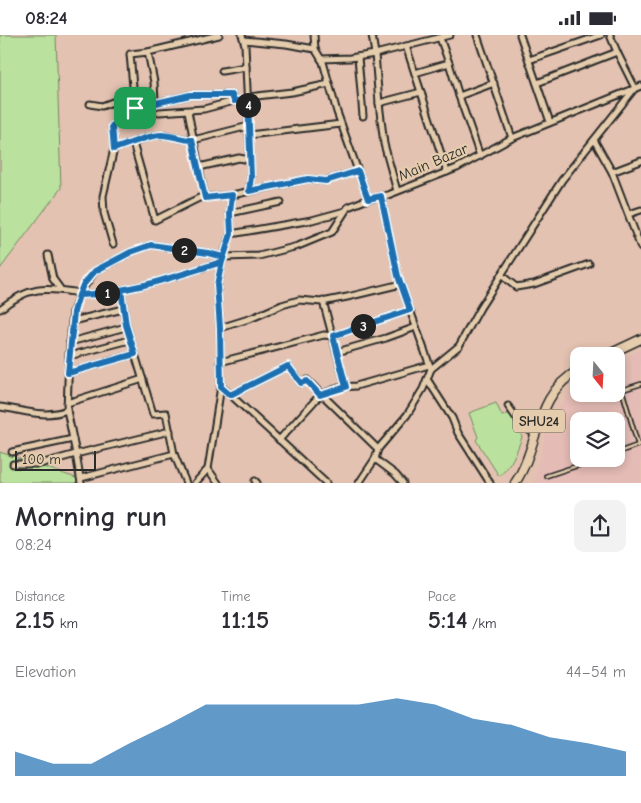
<!DOCTYPE html>
<meta charset="utf-8">
<style>
:root{--surface:#fff;--page:#f2f2f3;--text:#2b2b33;--muted:#7c7c81;--accent:#1f6fb2}
body{margin:0;font-family:"Comic Neue",sans-serif;background:var(--page);color:var(--text);height:100vh;display:flex;flex-direction:column;font-size:19px;white-space:nowrap}
*{box-sizing:border-box;margin:0}
p{font-size:16px;color:var(--muted)}
.icon{flex:none;width:28px;height:28px;fill:none;stroke:currentColor;stroke-width:2;stroke-linecap:round;stroke-linejoin:round}
.map{position:relative;height:448px;overflow:hidden}
.details{display:flex;flex-direction:column;background:var(--surface);flex:1}
.details>*{flex:none}
.needle{width:32px;rotate:162deg}
.buttons{position:absolute;left:570px;top:312px;display:grid;gap:10px}
.buttons a{display:grid;place-items:center;width:55px;height:55px;border-radius:10px;background:var(--surface);box-shadow:0 2px 8px #0003;font-size:25px}
.scale{position:absolute;left:15px;bottom:12px;width:81px;box-sizing:border-box;padding-left:5px;border:2px solid #2b2b2b;border-top:0;font-size:14px;line-height:18px;white-space:nowrap;color:#2b2b2b;-webkit-text-stroke:4px #e4ccac;paint-order:stroke}
.pin{position:absolute;display:grid;place-items:center;width:42px;height:42px;color:#fff;margin:-21px;border-radius:10px;box-shadow:0 2px 8px #0006}
.km{position:absolute;width:25px;height:25px;margin:-12px;border-radius:50%;background:#222;color:#fff;font-size:14px;line-height:25px;text-align:center}
.round{display:grid;place-items:center;flex:none;width:52px;height:52px;border-radius:10px;background:var(--page)}
.head{display:flex;align-items:center;justify-content:space-between;height:85px;padding:0 15px}
h1{font-size:28px;font-weight:600;line-height:38px}
.stats{display:grid;grid-template-columns:repeat(3,1fr);gap:8px;height:85px;padding:5px 15px}
.stats div{display:grid;align-content:center}
.stats b{font-size:25px;font-weight:600}
.stats small{font-size:14px;font-weight:400}
.stats p{font-size:14px}
.chart{height:140px;padding:10px 15px}
.chart p{display:flex;justify-content:space-between}
.chart svg{width:100%;height:90px;margin-top:5px;fill:var(--accent);opacity:.7}
.status{display:flex;justify-content:space-between;align-items:center;height:35px;padding:0 25px;background:var(--surface);direction:ltr}
.status svg{height:14px;fill:currentColor}
.map>svg:first-child{display:block}
.built{fill:#e4bbb5;fill-rule:evenodd}
.green{fill:#bae19d;stroke:#728664}
.lines{fill:none;stroke-linecap:round;stroke-linejoin:round}
.service-casing{stroke:#2b2b2b;stroke-width:6}
.minor-casing{stroke:#2b2b2b;stroke-width:9}
.primary-casing{stroke:#2b2b2b;stroke-width:11}
.service{stroke:#e4ccac;stroke-width:2.5}
.minor{stroke:#e4ccac;stroke-width:5}
.primary{stroke:#e4ccac;stroke-width:8}
.route-casing{stroke:#fff;stroke-width:10}
.route{stroke:#1f6fb2;stroke-width:6}
.labels{text-anchor:middle;dominant-baseline:central;stroke-width:4.5;stroke-linejoin:round;paint-order:stroke}
.shield{fill:#e4ccac;stroke:#625b52;stroke-width:1}
.shield-label{font-size:14px;font-weight:bold;fill:#2b2b2b}
.street-label{font-size:15px;fill:#2b2b2b;stroke:#e4ccac}
</style>
<div class="status"><b>08:24</b><svg viewBox="0 0 49 12"><path d="M0 12V9h3v3zM5 12V6h3v6zM10 12V3h3v9zM15 12V0h3v12zM26 1h20v11H26zM47 4h2v5h-2z"/></svg></div>
<div class="map">
<svg width="641" height="448" viewBox="0 0 641 448">
<rect width="100%" height="100%" fill="#e4c2b1"/>
<filter id="ink" filterUnits="userSpaceOnUse"><feTurbulence type="fractalNoise" baseFrequency=".02" numOctaves="2"/><feDisplacementMap in="SourceGraphic" scale="10" xChannelSelector="R" yChannelSelector="G"/><feConvolveMatrix kernelMatrix="1 2 1 2 8 2 1 2 1" color-interpolation-filters="sRGB"/></filter>
<g filter="url(#ink)">
<path class="built" d="M641,314V448H534L548,390L577,346H579V359H616V327ZM579,386H616V424H579Z"/>
<g class="green">
<path d="M0,0H56L61,153L0,234Z"/>
<path d="M496,368L502,381L511,378L522,402C517,416 511,432 499,441L476,405L478,402L469,378Z"/>
<path d="M0,417L79,444L80,448H0Z"/>
</g>
<g class="lines">
<g class="service-casing">
<g id="service">
<path d="M616,336L622,355"/>
<path d="M638,410L622,355L641,349"/>
<path d="M616,418L641,409"/>
<path d="M546,441L598,424"/>
</g>
</g>
<g class="minor-casing">
<g id="minor">
<path d="M242,0L245,10L251,142L249,156"/>
<path d="M314,0L315,14L323,27L337,77L368,164"/>
<path d="M372,0L375,19L450,0"/>
<path d="M477,0L512,103"/>
<path d="M520,0L550,87"/>
<path d="M610,0L617,17"/>
<path d="M440,3L449,28"/>
<path d="M244,5L286,9L315,14"/>
<path d="M406,11L447,137"/>
<path d="M148,17L154,47L155,67"/>
<path d="M358,22L363,81"/>
<path d="M321,24L350,23L375,19L379,68L384,109L397,156"/>
<path d="M529,25L601,0"/>
<path d="M222,36L246,32"/>
<path d="M415,38L449,28L459,61"/>
<path d="M248,62L292,57L329,49"/>
<path d="M379,68L421,57"/>
<path d="M90,69L102,71L123,63L133,54"/>
<path d="M135,73L190,60H232L234,66L248,65"/>
<path d="M188,76L205,163"/>
<path d="M159,77L204,74L234,66"/>
<path d="M249,100L341,89"/>
<path d="M594,105L612,137L641,213"/>
<path d="M133,108L155,185L199,163L232,160L308,144L325,146L358,136"/>
<path d="M114,114C126,110 149,100 161,100C172,100 182,105 193,105L249,91"/>
<path d="M480,121L459,61L494,48"/>
<path d="M199,132L239,123L250,125"/>
<path d="M612,137L641,126"/>
<path d="M381,161L398,241L431,334"/>
<path d="M230,178L281,167"/>
<path d="M629,179L641,175"/>
<path d="M231,199L312,185L345,176"/>
<path d="M113,209L104,178L103,161L114,114L112,91L131,78L135,73L130,19L148,17L219,0"/>
<path d="M48,220L53,244L61,255"/>
<path d="M501,240L516,252L534,249L589,229"/>
<path d="M121,255L126,289L153,379L166,378L174,419L186,448"/>
<path d="M80,258L95,236L131,217L151,210L208,218L223,222L259,221L298,211L332,197L348,172L368,164L388,160L457,133L512,103L641,51"/>
<path d="M79,260L73,277L69,320L67,375L76,419L170,396"/>
<path d="M323,266L346,352"/>
<path d="M0,274C29,251 44,252 80,258L79,260C129,258 175,241 222,227"/>
<path d="M73,286L123,274"/>
<path d="M220,293L217,250L223,222L231,199L230,178L232,160"/>
<path d="M70,307L126,292"/>
<path d="M337,317L386,303L416,292"/>
<path d="M69,321L130,305"/>
<path d="M220,327L324,300L333,301L410,275"/>
<path d="M68,338L135,319"/>
<path d="M427,344L452,383L458,398L490,448"/>
<path d="M230,360L288,331L301,348L307,345L378,414"/>
<path d="M67,368L143,344"/>
<path d="M508,371L522,391L535,399"/>
<path d="M0,372C24,375 44,384 67,375"/>
<path d="M279,405L320,360L341,352L356,351L429,330"/>
<path d="M12,417L73,404"/>
<path d="M375,424L395,439L403,448"/>
<path d="M13,429H40L76,419L81,448"/>
<path d="M81,443L174,419"/>
<path d="M255,446L257,448"/>
<path d="M195,448L208,434"/>
<path d="M218,448L208,434L221,351"/>
<path d="M326,448L221,351L220,293L252,283L282,270L299,265L322,267L347,262L401,249"/>
<path d="M359,448L375,424L378,414L407,380L423,354L431,334L459,311L480,273L562,145L635,53L617,17L537,48"/>
</g>
</g>
<g class="primary-casing">
<g id="primary">
<path d="M605,321L641,304"/>
<path d="M515,448C540,411 534,359 579,335"/>
</g>
</g>
<use href="#service" class="service"/>
<use href="#minor" class="minor"/>
<use href="#primary" class="primary"/>
</g>
</g>
<g class="lines" filter="url(#ink)">
<g class="route-casing">
<path id="route" d="M135,73L131,78L112,91L114,114C126,110 149,100 161,100C172,100 182,105 192,105L205,163L232,160L230,178L231,199L222,227C175,241 129,258 79,260L74,277L68,338L135,319L126,290L121,255L101,259L79,260L83,250L95,236L131,217L151,210L208,218L223,222L217,250L220,293L221,352L230,360L288,331L301,348L307,346L320,360L346,352L333,301L410,275L398,241L381,161L368,164L358,136L326,146L308,144L249,156L251,142L248,65L234,66L232,60H190L135,73"/>
</g>
<use href="#route" class="route"/>
</g>
<g class="labels">
<rect class="shield" x="513" y="374.5" width="52" height="23" rx="4"/>
<g class="shield-label">
<text x="539" y="386">SHU24</text>
</g>
<g class="street-label">
<text transform="translate(433 127) rotate(-23)">Main Bazar</text>
</g>
</g>
</svg>
<div class="buttons">
<a><svg class="needle" viewBox="-14 -14 28 28"><path d="M0-13l5 13h-10z" fill="#e53935"/><path d="M0 13l5-13h-10z" fill="#7c7c81"/></svg></a>
<a><svg class="icon" aria-label="layers" viewBox="0 0 24 24"><path d="M12 4l9 5-9 5-9-5zM3 14l9 5 9-5"/></svg></a>
</div>
<div class="scale">100 m</div>
<div class="pin" style="left:135px;top:73px;background:#1e9e55"><svg class="icon" aria-label="arrive" viewBox="0 0 24 24"><path d="M6 21V4h12l-3 4 3 4H6"/></svg></div>
<b class="km" style="left:107px;top:258px">1</b>
<b class="km" style="left:184px;top:215px">2</b>
<b class="km" style="left:363px;top:291px">3</b>
<b class="km" style="left:248px;top:70px">4</b>
</div>
<section class="details">
<div class="head"><div><h1>Morning run</h1><p>08:24</p></div><a class="round"><svg class="icon" aria-label="share" viewBox="0 0 24 24"><path d="M12 15V3M7 8l5-5 5 5M5 13v7h14v-7"/></svg></a></div>
<div class="stats">
<div><p>Distance</p><b>2.15<small> km</small></b></div>
<div><p>Time</p><b>11:15</b></div>
<div><p>Pace</p><b>5:14<small> /km</small></b></div>
</div>
<div class="chart"><p><span>Elevation</span>44–54 m</p>
<svg viewBox="0 0 160 44" preserveAspectRatio="none"><path d="M0 44V32L10 38L20 38L30 28L40 19L50 9L60 9L70 9L80 9L90 9L100 6L110 9L120 16L130 19L140 25L150 28L160 32V44z"/></svg>
</div>
</section>
